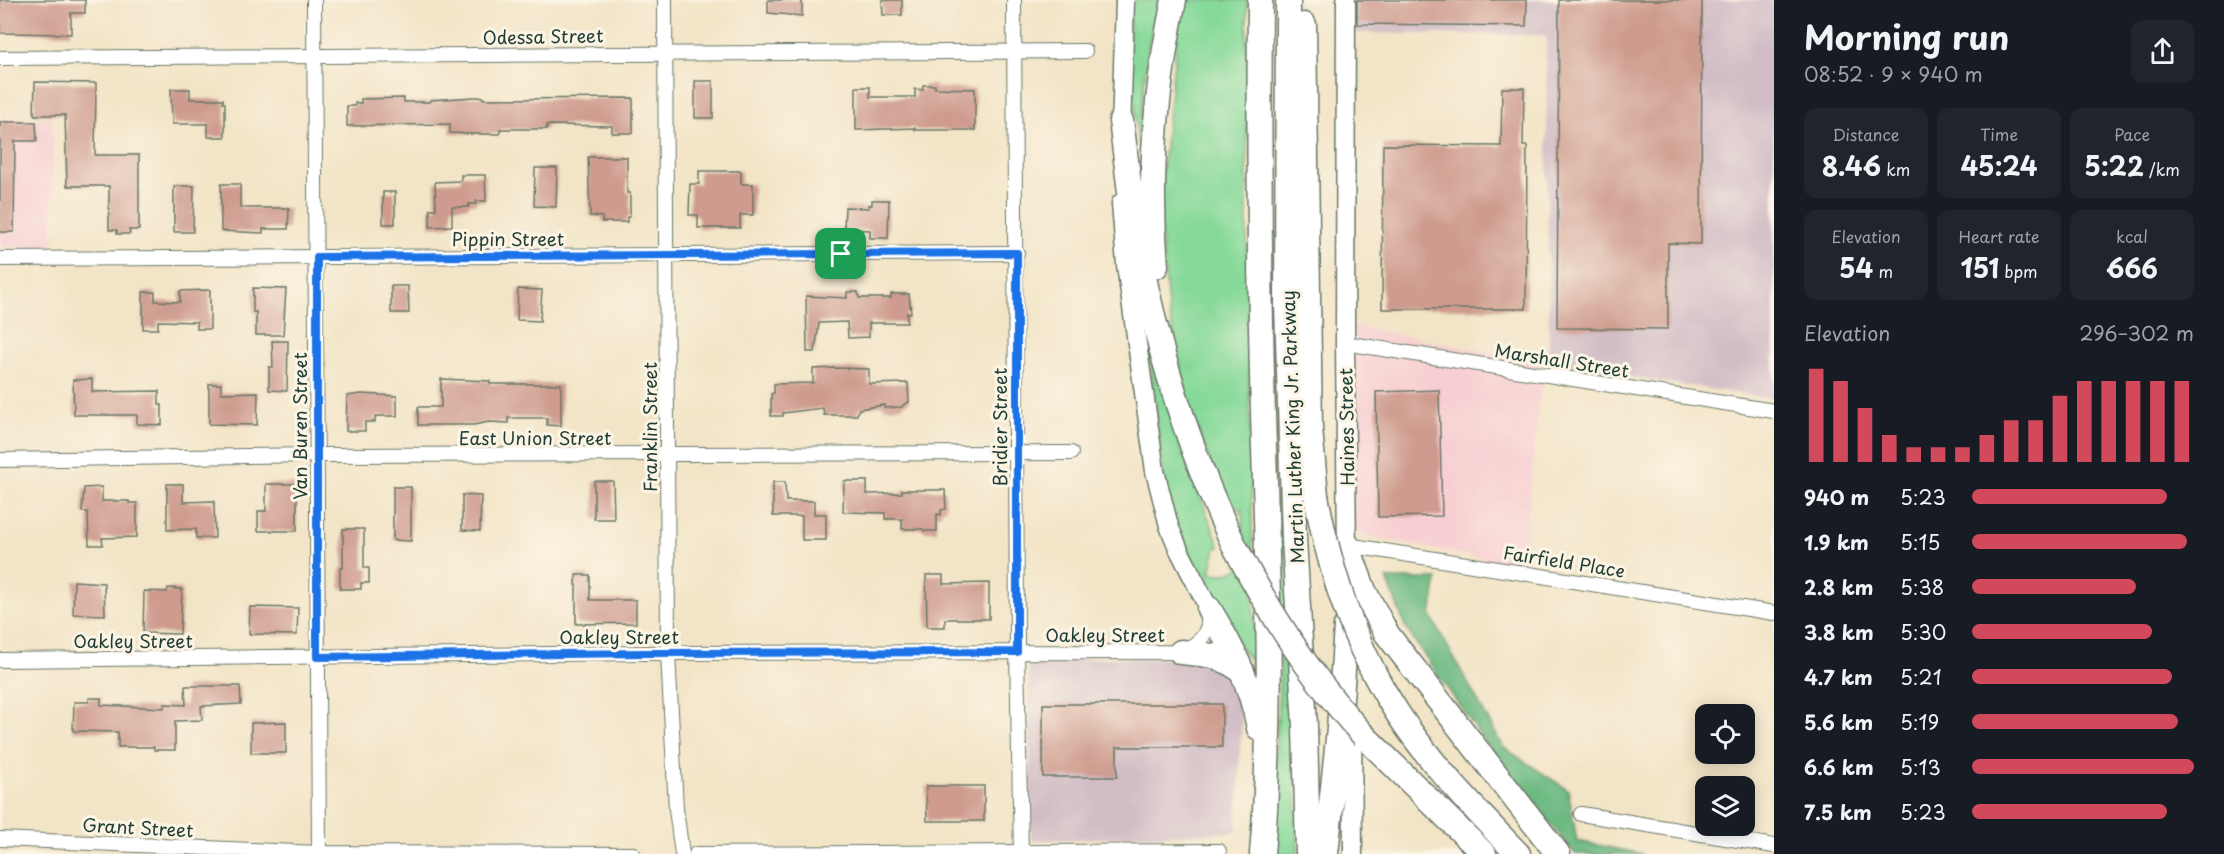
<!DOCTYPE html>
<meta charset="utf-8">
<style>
:root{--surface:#171b24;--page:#20242c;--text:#f1f3f6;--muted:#9ea1a6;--accent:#d1495b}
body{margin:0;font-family:"Playpen Sans",sans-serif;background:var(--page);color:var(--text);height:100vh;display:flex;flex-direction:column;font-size:22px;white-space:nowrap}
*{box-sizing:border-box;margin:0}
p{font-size:20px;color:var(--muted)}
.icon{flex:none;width:33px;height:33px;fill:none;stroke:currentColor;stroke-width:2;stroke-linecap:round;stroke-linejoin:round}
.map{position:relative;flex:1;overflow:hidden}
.side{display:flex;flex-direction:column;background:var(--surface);width:450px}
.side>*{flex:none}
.buttons{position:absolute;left:1695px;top:704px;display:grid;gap:12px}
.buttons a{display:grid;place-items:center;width:60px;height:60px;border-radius:12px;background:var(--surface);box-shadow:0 3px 15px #0003;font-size:30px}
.pin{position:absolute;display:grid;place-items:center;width:51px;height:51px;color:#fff;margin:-26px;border-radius:12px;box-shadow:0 3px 9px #0006}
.round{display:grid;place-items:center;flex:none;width:63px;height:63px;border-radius:12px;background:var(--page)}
.overview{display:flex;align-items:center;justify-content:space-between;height:102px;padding:0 30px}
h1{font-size:33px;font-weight:700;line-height:45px}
.figures{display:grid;grid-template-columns:repeat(3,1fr);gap:9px;height:102px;padding:6px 30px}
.figures div{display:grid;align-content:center;border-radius:12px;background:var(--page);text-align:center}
.figures b{font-size:26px;font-weight:700}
.figures small{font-size:16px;font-weight:400}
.figures p{font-size:16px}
.chart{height:168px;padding:12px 30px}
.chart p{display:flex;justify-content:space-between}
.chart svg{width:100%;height:108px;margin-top:6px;stroke:var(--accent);stroke-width:6}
ul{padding:0 30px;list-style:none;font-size:20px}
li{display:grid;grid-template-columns:96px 72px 1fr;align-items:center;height:45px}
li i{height:15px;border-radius:8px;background:var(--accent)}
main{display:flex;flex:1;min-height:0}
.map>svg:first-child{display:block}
.built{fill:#f7cfd2}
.industrial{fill:#d2bdc6}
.green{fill:#87d99a;stroke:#538b67;stroke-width:1.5}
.forest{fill:#6db982;stroke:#467b5b;stroke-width:1.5}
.building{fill:#ce9b8e}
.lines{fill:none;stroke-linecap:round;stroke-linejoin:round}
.street-casing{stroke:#697767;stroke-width:16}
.secondary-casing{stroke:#697767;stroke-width:21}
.highway-casing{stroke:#697767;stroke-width:27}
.street{stroke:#fff;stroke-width:14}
.secondary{stroke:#fff;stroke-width:18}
.highway{stroke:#fff;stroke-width:24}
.highway-bridge-casing{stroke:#697767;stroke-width:27;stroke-linecap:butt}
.highway-bridge{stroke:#fff;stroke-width:24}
.route-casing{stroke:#fff;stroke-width:12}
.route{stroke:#1a73e8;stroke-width:8}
.labels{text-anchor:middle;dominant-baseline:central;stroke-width:6;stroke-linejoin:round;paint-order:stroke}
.street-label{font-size:18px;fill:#1f3d34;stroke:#fcf5e5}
</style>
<main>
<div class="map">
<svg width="1774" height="854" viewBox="0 0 1774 854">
<rect width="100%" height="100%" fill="#fcf5e5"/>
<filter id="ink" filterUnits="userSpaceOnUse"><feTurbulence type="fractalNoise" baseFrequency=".0167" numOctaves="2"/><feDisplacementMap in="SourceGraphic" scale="12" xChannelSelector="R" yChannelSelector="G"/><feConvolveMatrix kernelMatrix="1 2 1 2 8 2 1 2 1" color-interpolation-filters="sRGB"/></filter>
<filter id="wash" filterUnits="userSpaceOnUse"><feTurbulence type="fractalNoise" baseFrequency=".008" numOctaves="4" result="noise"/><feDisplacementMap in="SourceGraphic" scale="24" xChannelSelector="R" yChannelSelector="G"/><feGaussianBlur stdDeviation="1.35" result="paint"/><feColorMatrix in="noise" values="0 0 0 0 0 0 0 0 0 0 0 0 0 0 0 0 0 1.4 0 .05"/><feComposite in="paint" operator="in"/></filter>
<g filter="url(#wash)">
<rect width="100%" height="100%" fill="#f2e4c6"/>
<g class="built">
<path d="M53,118V248L0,247V119Z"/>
<path d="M1353,326L1549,364L1540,388L1523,567L1353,533Z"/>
</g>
<g class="industrial">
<path d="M1353,0H1774V399L1549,364L1546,35L1353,33Z"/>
<path d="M1028,658H1207L1224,664L1242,707L1237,832L1031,841Z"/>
</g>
<g class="green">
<path d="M1130,0H1158L1148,49L1138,144L1133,87L1129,82Z"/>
<path d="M1181,0H1247V275L1254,618V663L1253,665L1217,613L1167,505L1147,335L1183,454L1220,547L1216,548L1210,573L1224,574L1238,569L1243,540L1242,510L1225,502L1189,405L1169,313L1161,239L1159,200Z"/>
<path d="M1279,446L1289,625L1280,610Z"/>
<path d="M1281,654L1293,670L1298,854H1270Z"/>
</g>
<path class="forest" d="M1387,579H1437L1431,616L1503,747L1568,790L1577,841L1643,854H1575L1490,749L1406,629Z"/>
<g id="blocks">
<g class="building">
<path d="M0,0H85V13H71V34L0,33Z"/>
<path d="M768,0H802V16L768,13Z"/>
<path d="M882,0H902V15H883Z"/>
<path d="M1357,0H1527L1526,26L1357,24Z"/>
<path d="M1559,0H1702L1701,244L1668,243V329L1557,328Z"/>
<rect x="695" y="81" width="18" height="37"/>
<path d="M35,82L96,83L95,155H139V230H129L130,234H117V230H109V186H67L65,115H34Z"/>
<path d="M923,85H935V88L975,89V130H915V128L856,130V87H870V97H915V89L923,90Z"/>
<path d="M1502,88H1524L1523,146H1527L1526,309H1382L1383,145L1501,146Z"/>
<path d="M171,89H190V99H223V103H225V137H208V124H172Z"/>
<path d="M474,97H483V99L633,98V133H612V126L547,125V129H500V134H470L450,133V124L347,126V106H355V103H361V99L404,98V102H430V100Z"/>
<path d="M0,122H36L37,141H15L14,232H0Z"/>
<path d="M588,157H627V193H630V217H627V222H602V217L590,216Z"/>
<path d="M535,168H557L556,207L534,206Z"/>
<path d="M699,171H741V184H753V215H740V228H698V215H689L690,184H699Z"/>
<path d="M461,175H485L486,201H476V204H469V207H452V226L430,227V209H436L435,182L461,181Z"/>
<path d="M221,184H240V208H289L288,229H263V233L221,231Z"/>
<path d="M174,186H194L193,232H174Z"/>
<rect x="383" y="192" width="12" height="32"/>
<path d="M872,200H889L888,238H870V230L844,229L845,207L869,208V205H872Z"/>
<path d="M391,286H408L409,313H391Z"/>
<path d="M253,288L286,289L283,335H256V312H253Z"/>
<path d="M518,289L542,290L540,321L517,320Z"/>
<path d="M210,290V329H197V322L158,321V329H143V292H155V301L180,302V291Z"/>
<path d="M847,292H858L859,298H891V294H909L911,313H907V323H869V337L848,338L847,322L819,323L815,352H807L806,296L847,298Z"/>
<path d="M272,341H288L287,391L269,390V367H273Z"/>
<path d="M835,368L869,369V384L908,383L909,402L903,405L902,407L884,408V405L859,409L857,415H824L823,408L783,413V416H771V394L774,393V384L813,383V369Z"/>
<path d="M92,379V392L159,391V405H162V425L137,424V415H74L73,380Z"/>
<path d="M441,379L490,381V384H561V426L547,425V418H508V423L489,422L474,425H418V407H441Z"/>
<path d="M209,384H221V393L258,392L257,425L209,424Z"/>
<path d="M1439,390L1442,516L1378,517L1376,392Z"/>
<path d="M361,394L397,396V416H378L375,417V422H365V431H346L347,396Z"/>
<path d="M594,481H613L614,519H594Z"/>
<path d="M844,481H867V494L902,493V490H945L946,509L941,510V515L937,514V531H924L923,529H902V519H885V513L843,512Z"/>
<path d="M773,482H785L786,501H814V514H826V540H802V516H773Z"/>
<path d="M167,484H183V502L214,501L215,538H196V529L167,530Z"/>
<path d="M266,484H297V531H258V511H266Z"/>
<path d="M102,487V501H129V503H137V537L102,538L103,545H89L88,512H82L84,488Z"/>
<path d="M393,487H411V541L393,540Z"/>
<path d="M462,495L481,496L480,531L462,530Z"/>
<path d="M343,529H364V568H369V583H361V589H340V568H343Z"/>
<path d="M576,575H590V600H636V623L576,624Z"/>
<path d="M926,575H943V584L989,583V619H945V627H927Z"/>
<path d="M74,581L104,583L105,615L73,614Z"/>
<path d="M168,588L182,589L180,634L143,633L144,591L167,592Z"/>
<path d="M250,607L298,608L297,635L249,634Z"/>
<path d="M185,686H240L241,704L201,706L202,720L175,721V750H154V747H118V732L73,731L74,702H89V698H101V705L164,708V704L186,705Z"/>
<path d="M1043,704H1222V747H1117V777H1043Z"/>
<path d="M286,722V753H251V723Z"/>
<path d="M926,786H984V821H927Z"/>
</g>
</g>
</g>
<g filter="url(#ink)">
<use href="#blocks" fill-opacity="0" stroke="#697767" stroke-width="1.5"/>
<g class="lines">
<g class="street-casing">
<g id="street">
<path d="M314,0L319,853"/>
<path d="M665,0L668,653L676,809L682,854"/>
<path d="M1014,0L1017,652L1021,854"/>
<path d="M0,58L1085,51"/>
<path d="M0,259L1017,253"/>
<path d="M1345,343L1774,411"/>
<path d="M0,460L317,455L1071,453"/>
<path d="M1347,545L1774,613"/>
<path d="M0,660L645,653L1181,652C1200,643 1209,635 1209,613"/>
<path d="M1581,814L1774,846"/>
<path d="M0,839L319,853L633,854"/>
<path d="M696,854L1219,851"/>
</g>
</g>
<g class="secondary-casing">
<g id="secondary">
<path d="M1346,0L1345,343L1347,558"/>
<path d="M1121,133L1125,0"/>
<path d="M1121,203L1126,265L1155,471L1169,526L1179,550L1209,609"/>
<path d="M1352,718L1353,854"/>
</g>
</g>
<g class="highway-casing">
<g id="highway">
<path d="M1260,0C1259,138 1259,276 1263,413C1267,560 1274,707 1262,854"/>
<path d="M1288,0L1287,306L1294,539L1305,726L1308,854"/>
<path d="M1304,25L1310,428L1316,496"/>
<path d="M1121,121C1127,164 1131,209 1139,252C1158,352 1190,453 1234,545"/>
<path d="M1156,266C1148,177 1156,87 1174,0"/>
<path d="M1347,545L1364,591L1387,634L1558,854"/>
<path d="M1209,609C1232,647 1251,684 1259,728"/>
<path d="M1181,652C1205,654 1224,655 1242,672"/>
<path d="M1371,667C1407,740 1462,796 1518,854"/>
<path d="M1364,736L1484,854"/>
<path d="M1326,854L1339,729L1346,626"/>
</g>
</g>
<use href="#street" class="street"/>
<use href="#secondary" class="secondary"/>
<use href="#highway" class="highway"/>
<g class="highway-bridge-casing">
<g id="highway-bridge">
<path d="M1316,496C1327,556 1343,612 1371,667"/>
<path d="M1234,545C1270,614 1312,679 1364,736"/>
</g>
</g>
<use href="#highway-bridge" class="highway-bridge"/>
</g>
</g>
<g class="lines" filter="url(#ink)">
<g class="route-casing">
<path id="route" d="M1017,253V652L645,653L317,657V257Z"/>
</g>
<use href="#route" class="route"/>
</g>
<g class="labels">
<g class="street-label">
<text transform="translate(543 36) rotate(-1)">Odessa Street</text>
<text x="508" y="238">Pippin Street</text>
<text transform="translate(1562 360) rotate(9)">Marshall Street</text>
<text transform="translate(299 426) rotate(-90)">Van Buren Street</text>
<text transform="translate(649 427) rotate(-90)">Franklin Street</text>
<text transform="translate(999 427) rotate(-90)">Bridier Street</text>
<text transform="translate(1292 427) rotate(-92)">Martin Luther King Jr. Parkway</text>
<text transform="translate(1346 427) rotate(-91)">Haines Street</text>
<text x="535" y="437">East Union Street</text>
<text transform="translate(1564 561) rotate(9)">Fairfield Place</text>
<text x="1105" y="634">Oakley Street</text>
<text x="619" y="636">Oakley Street</text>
<text x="133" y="640">Oakley Street</text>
<text transform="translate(138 827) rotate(3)">Grant Street</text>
</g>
</g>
</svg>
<div class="buttons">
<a><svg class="icon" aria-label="locate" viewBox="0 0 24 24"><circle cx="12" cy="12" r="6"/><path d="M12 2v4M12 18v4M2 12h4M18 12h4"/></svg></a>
<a><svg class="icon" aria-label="layers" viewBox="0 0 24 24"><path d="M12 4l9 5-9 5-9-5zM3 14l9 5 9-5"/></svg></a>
</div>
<div class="pin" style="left:841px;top:254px;background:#1e9e55"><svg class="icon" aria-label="arrive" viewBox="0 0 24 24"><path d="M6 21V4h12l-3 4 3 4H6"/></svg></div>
</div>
<section class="side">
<div class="overview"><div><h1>Morning run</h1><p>08:52 · 9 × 940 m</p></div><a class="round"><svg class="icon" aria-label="share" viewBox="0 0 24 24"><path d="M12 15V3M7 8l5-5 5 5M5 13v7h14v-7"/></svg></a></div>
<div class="figures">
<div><p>Distance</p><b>8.46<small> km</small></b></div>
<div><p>Time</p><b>45:24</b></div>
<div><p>Pace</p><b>5:22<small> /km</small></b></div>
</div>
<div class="figures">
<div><p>Elevation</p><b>54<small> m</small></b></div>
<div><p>Heart rate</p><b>151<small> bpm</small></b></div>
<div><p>kcal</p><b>666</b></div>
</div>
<div class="chart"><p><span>Elevation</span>296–302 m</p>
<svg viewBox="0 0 160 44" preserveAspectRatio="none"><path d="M5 44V6M15 44V11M25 44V22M35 44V33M45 44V38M55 44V38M65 44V38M75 44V33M85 44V27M95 44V27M105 44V17M115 44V11M125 44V11M135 44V11M145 44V11M155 44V11"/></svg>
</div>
<ul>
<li><b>940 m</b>5:23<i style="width:88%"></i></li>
<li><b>1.9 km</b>5:15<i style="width:97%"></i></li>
<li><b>2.8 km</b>5:38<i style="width:74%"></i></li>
<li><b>3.8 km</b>5:30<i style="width:81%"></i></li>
<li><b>4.7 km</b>5:21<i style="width:90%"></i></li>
<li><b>5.6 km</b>5:19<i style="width:93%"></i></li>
<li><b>6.6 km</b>5:13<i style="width:100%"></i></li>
<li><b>7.5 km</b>5:23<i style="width:88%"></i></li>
</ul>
</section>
</main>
